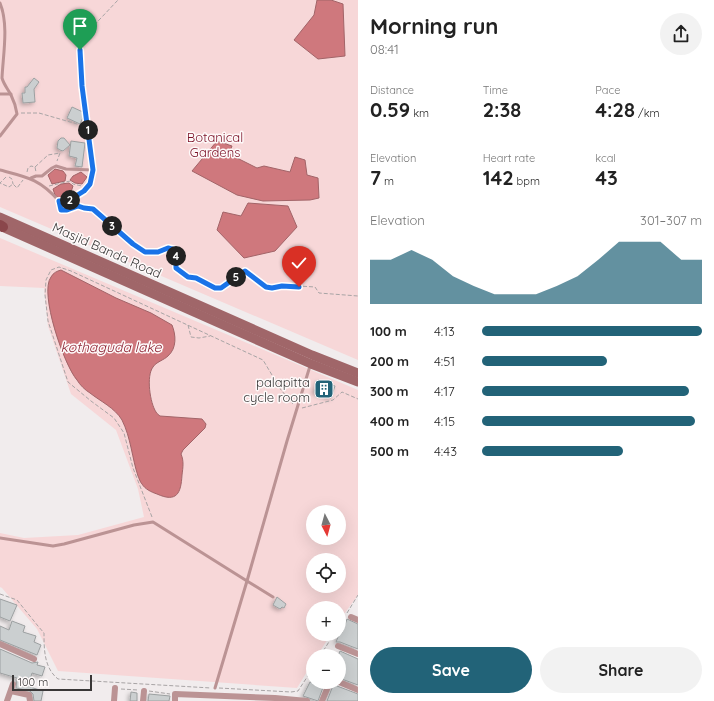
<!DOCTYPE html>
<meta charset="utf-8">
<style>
:root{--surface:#fff;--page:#f2f2f2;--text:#222;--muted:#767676;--accent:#226378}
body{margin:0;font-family:Quicksand,sans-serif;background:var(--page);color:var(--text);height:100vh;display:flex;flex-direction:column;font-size:15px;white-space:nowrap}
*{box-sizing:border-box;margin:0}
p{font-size:13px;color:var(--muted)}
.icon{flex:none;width:22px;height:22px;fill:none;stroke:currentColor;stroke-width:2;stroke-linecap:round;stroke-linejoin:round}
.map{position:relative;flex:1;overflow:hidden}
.side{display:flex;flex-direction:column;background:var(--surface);width:356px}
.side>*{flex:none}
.needle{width:26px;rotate:174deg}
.tools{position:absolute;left:306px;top:505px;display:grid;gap:8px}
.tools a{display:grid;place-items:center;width:40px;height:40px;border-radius:50%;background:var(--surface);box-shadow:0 4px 16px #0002;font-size:20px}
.scale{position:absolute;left:12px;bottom:10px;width:80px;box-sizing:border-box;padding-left:4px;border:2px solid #393737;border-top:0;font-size:11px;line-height:14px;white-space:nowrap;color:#393737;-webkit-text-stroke:3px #fefafa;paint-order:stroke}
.pin{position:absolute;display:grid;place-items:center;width:34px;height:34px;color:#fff;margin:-41px -17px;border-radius:50% 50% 50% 0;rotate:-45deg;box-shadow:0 0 4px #0007}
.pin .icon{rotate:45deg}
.km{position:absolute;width:20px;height:20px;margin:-10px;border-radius:50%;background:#222;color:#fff;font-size:11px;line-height:20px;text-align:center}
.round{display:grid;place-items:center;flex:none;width:42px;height:42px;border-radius:21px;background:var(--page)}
.overview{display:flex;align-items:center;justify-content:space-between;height:68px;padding:0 12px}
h1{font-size:22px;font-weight:700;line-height:30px}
.stats{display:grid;grid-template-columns:repeat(3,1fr);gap:6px;height:68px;padding:4px 12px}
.stats div{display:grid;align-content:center}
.stats b{font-size:20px;font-weight:700}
.stats small{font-size:11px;font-weight:400}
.stats p{font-size:11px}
.chart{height:112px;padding:8px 12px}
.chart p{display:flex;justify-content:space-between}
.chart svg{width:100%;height:72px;margin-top:4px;fill:var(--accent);opacity:.7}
.primary-button{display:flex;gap:8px;margin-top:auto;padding:8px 12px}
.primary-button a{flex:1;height:46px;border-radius:24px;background:var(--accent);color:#fff;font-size:16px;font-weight:700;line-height:46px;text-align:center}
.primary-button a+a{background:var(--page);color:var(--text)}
ul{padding:0 12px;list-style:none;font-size:13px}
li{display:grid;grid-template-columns:64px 48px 1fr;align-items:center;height:30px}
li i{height:10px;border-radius:5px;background:var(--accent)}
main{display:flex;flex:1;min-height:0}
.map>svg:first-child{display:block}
.green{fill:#f7d7d8;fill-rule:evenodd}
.water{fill:#cf787d;stroke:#a26468}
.building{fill:#cbcfd0;stroke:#9ca0a1;filter:url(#shadow)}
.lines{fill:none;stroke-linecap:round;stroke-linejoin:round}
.path{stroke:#a8a4a5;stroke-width:1;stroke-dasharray:4 2;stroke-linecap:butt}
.lane{stroke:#bb9394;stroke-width:3}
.street{stroke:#bb9394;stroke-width:6}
.secondary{stroke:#a06669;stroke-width:9}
.primary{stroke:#8a464b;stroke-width:10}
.route-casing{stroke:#fff;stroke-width:8}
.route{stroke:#1a73e8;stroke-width:5}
.labels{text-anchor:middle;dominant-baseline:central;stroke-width:3;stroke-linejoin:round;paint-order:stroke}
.park-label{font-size:13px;fill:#7b1026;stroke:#fefafa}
.street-label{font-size:13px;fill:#393737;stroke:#fefafa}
.poi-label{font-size:13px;fill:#393737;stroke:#fefafa;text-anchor:end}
.water-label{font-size:14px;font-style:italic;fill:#8e2535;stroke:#fefafa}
</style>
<main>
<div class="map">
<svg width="358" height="701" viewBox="0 0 358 701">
<defs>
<filter id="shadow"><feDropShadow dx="-2" dy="2" stdDeviation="2" flood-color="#0004"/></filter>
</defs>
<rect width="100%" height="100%" fill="#f1eced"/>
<g class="green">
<path d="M0,0H358V360L0,207Z"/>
<path d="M0,238L358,390V595L339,621V608H313V634H331L317,656H313V662L297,688L58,671L37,629L2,588L0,587V533L24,538L78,535L144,517L138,489L116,430L71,394L48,326L44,288L0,286ZM313,512H339V538H313ZM313,560H339V586H313Z"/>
</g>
<g class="water">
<path d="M317,0H331L343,4L345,56L318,59L294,40L314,15Z"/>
<path d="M217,141L232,146L229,154L257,168L264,166L290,172L295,157L305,160L307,175L318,178L319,198L310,200L263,201L237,195L192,171Z"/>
<path d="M55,169L63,171L66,175L65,181L52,184L48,175Z"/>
<path d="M81,172L87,177L82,184L75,183L70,180L73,176Z"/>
<path d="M69,183L73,186L71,192L60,199L55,195L53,189L61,184Z"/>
<path d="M248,203L288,206L297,227L275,251L244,258L217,230L223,212L241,216Z"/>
<path d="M61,270L116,298L151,313L172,325C176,335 177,348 168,356C164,360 156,362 153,367C146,376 150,403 156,412C157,414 159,415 160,416L202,419L206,424L205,428L183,450L181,454C184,461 183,467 182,475C181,493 177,503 157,494C151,492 145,489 142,484C140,482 139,478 138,476C132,458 131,438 122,420C115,408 100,401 90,393C85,390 80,385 77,380C64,365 39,293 51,277C53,273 57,271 61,270Z"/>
</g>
<g class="building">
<path d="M34,78L39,82L34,89L35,102L23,103L22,93H25V87H27Z"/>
<path d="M72,107L85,113L80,124L67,118Z"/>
<path d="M61,138H64L70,145L63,151L60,150L57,148L58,141Z"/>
<path d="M71,141L85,143L82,167L75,166L77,158L69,156Z"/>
<path d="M318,380L335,386L331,398L314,392Z"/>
<path d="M277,597L286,604L284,608L282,607L280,609L273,605Z"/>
<path d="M0,599L17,605L10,621L0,617Z"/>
<path d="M347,619L358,624V649L340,642H336L340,632L342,633Z"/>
<path d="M12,621L25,626L23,632L36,636L34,642L41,645L37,655L0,640V626L9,630Z"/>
<path d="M0,649L32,663L38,662L37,665L45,667L42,676L32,673L29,683L31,684L30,687L43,691L41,701H34L33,694L30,691L16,688L17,678L0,673Z"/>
<path d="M340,651L358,659V685L339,678L343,666L339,665V656H338Z"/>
<path d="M310,682H325L318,701L303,696Z"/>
<path d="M334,683L337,686L358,694V701H327Z"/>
<path d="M131,692L137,693V701H130Z"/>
<path d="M149,694L170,696L169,701H148Z"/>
</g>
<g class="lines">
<g class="path">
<path d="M21,113H39L84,126"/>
<path d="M87,122L82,86L81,43L83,37L118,0"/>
<path d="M35,167L48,155L60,153L57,161"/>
<path d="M27,172L28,168L31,166L35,167L36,172"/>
<path d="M6,177L0,183L9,187L13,184L17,188L23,180"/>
<path d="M9,177L12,179L13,184"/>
<path d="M49,186L70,181L73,184L82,186"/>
<path d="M60,205L61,210H67L78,206L84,208L93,209L133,244L145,252H158L168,248L176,250L175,268L188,277L196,278L215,288L221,287L245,271L266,287L272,288L283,285L315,287L319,293L358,296"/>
<path d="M188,325L191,337L199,338L210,336"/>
<path d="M302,408L333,400L342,392L358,399"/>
<path d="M152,517L133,468L124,433L114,418L91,401L68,382L48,321L45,295L46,280L51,270L59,267L71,271L263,360L281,390L293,404"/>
<path d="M0,594L17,600L38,626L44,633C44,649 44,668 58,679L211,688"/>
<path d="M347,613L358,595"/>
<path d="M339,625L345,615"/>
<path d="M320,656L334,634"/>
<path d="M219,688L291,692L298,691L313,668"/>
<path d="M121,689L138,690"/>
<path d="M149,691L170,694"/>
</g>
<g class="lane">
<path d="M0,3C9,25 3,55 2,78C4,85 8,89 11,95C14,101 16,107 17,114L0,136"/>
<path d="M0,94H11"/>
<path d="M0,170C27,177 40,179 59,201H68L76,197L90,184L93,170L88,127"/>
<path d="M31,178L36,176H42L52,168L56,166L66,169L93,170"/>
<path d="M0,538L53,546L64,544L134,525L153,522L247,581L215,688"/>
<path d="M273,597L247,581L287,441L310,366"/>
</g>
<g class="street">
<path d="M351,617L358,620"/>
<path d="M0,644L34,659"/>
<path d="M338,646L358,654"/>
<path d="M339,682L358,690"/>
<path d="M11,691L29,695L30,701"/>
<path d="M7,701L13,684"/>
<path d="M114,701L115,688"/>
<path d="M143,701L144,691"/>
<path d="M175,701V694L275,698L307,701"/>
<path d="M322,701L330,682"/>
</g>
<g class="secondary">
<path d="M0,217L312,355L358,373"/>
<path d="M0,226L311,364L358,382"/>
</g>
<path class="primary" d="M0,225L3,227"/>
</g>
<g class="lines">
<g class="route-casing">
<path id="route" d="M80,50L82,86L93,170L90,184L84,191L68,201H59L61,210H67L78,206L84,208L93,209L133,244L145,252H158L168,248L176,250V268L188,277L196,278L215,288H221L245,271L266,287L272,288L282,286L299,287"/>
</g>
<use href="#route" class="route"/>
</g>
<defs>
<g id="building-square" transform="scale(1)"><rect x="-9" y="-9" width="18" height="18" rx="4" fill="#226378" stroke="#fefafa"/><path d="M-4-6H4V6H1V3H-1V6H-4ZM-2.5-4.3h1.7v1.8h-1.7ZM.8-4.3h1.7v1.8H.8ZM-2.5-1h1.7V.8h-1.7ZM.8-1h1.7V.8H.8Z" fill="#fff"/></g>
</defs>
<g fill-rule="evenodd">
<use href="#building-square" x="324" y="389"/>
</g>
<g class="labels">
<g class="park-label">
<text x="215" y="137">Botanical<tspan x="215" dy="15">Gardens</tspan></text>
</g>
<g class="street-label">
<text transform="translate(107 250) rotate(24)">Masjid Banda Road</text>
</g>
<g class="poi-label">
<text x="310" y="382">palapitta<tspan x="310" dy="15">cycle room</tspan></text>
</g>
<g class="water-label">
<text x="111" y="347">kothaguda lake</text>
</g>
</g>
</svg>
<div class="tools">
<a><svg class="needle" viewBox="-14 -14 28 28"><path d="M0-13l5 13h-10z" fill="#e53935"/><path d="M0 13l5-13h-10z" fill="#767676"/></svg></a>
<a><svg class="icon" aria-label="locate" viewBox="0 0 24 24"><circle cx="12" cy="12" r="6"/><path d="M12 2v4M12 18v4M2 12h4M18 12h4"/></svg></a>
<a>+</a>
<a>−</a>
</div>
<div class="scale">100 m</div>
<div class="pin" style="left:80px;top:50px;background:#1e9e55"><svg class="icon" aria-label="arrive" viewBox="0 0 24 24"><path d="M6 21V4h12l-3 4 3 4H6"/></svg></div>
<div class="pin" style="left:299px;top:287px;background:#d93025"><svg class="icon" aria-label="check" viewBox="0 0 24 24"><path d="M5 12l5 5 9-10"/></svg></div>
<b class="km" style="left:88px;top:130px">1</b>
<b class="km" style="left:70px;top:200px">2</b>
<b class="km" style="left:112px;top:226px">3</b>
<b class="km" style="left:176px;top:256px">4</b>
<b class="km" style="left:236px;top:277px">5</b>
</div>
<section class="side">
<div class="overview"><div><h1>Morning run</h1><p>08:41</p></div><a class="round"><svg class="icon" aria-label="share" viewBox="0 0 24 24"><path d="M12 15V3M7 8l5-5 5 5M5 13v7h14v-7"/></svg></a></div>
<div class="stats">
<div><p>Distance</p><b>0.59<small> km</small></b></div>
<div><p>Time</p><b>2:38</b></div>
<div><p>Pace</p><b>4:28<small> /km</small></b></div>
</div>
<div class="stats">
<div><p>Elevation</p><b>7<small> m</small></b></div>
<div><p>Heart rate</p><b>142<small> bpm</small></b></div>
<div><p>kcal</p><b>43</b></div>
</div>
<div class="chart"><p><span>Elevation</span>301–307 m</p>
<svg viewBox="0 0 160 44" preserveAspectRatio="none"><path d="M0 44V17L10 17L20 11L30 17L40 27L50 33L60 38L70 38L80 38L90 33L100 27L110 17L120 6L130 6L140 6L150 17L160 17V44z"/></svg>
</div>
<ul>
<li><b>100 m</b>4:13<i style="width:100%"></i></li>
<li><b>200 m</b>4:51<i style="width:57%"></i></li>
<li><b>300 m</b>4:17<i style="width:94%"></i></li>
<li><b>400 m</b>4:15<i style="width:97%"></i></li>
<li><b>500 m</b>4:43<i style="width:64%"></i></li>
</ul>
<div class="primary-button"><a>Save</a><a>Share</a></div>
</section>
</main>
